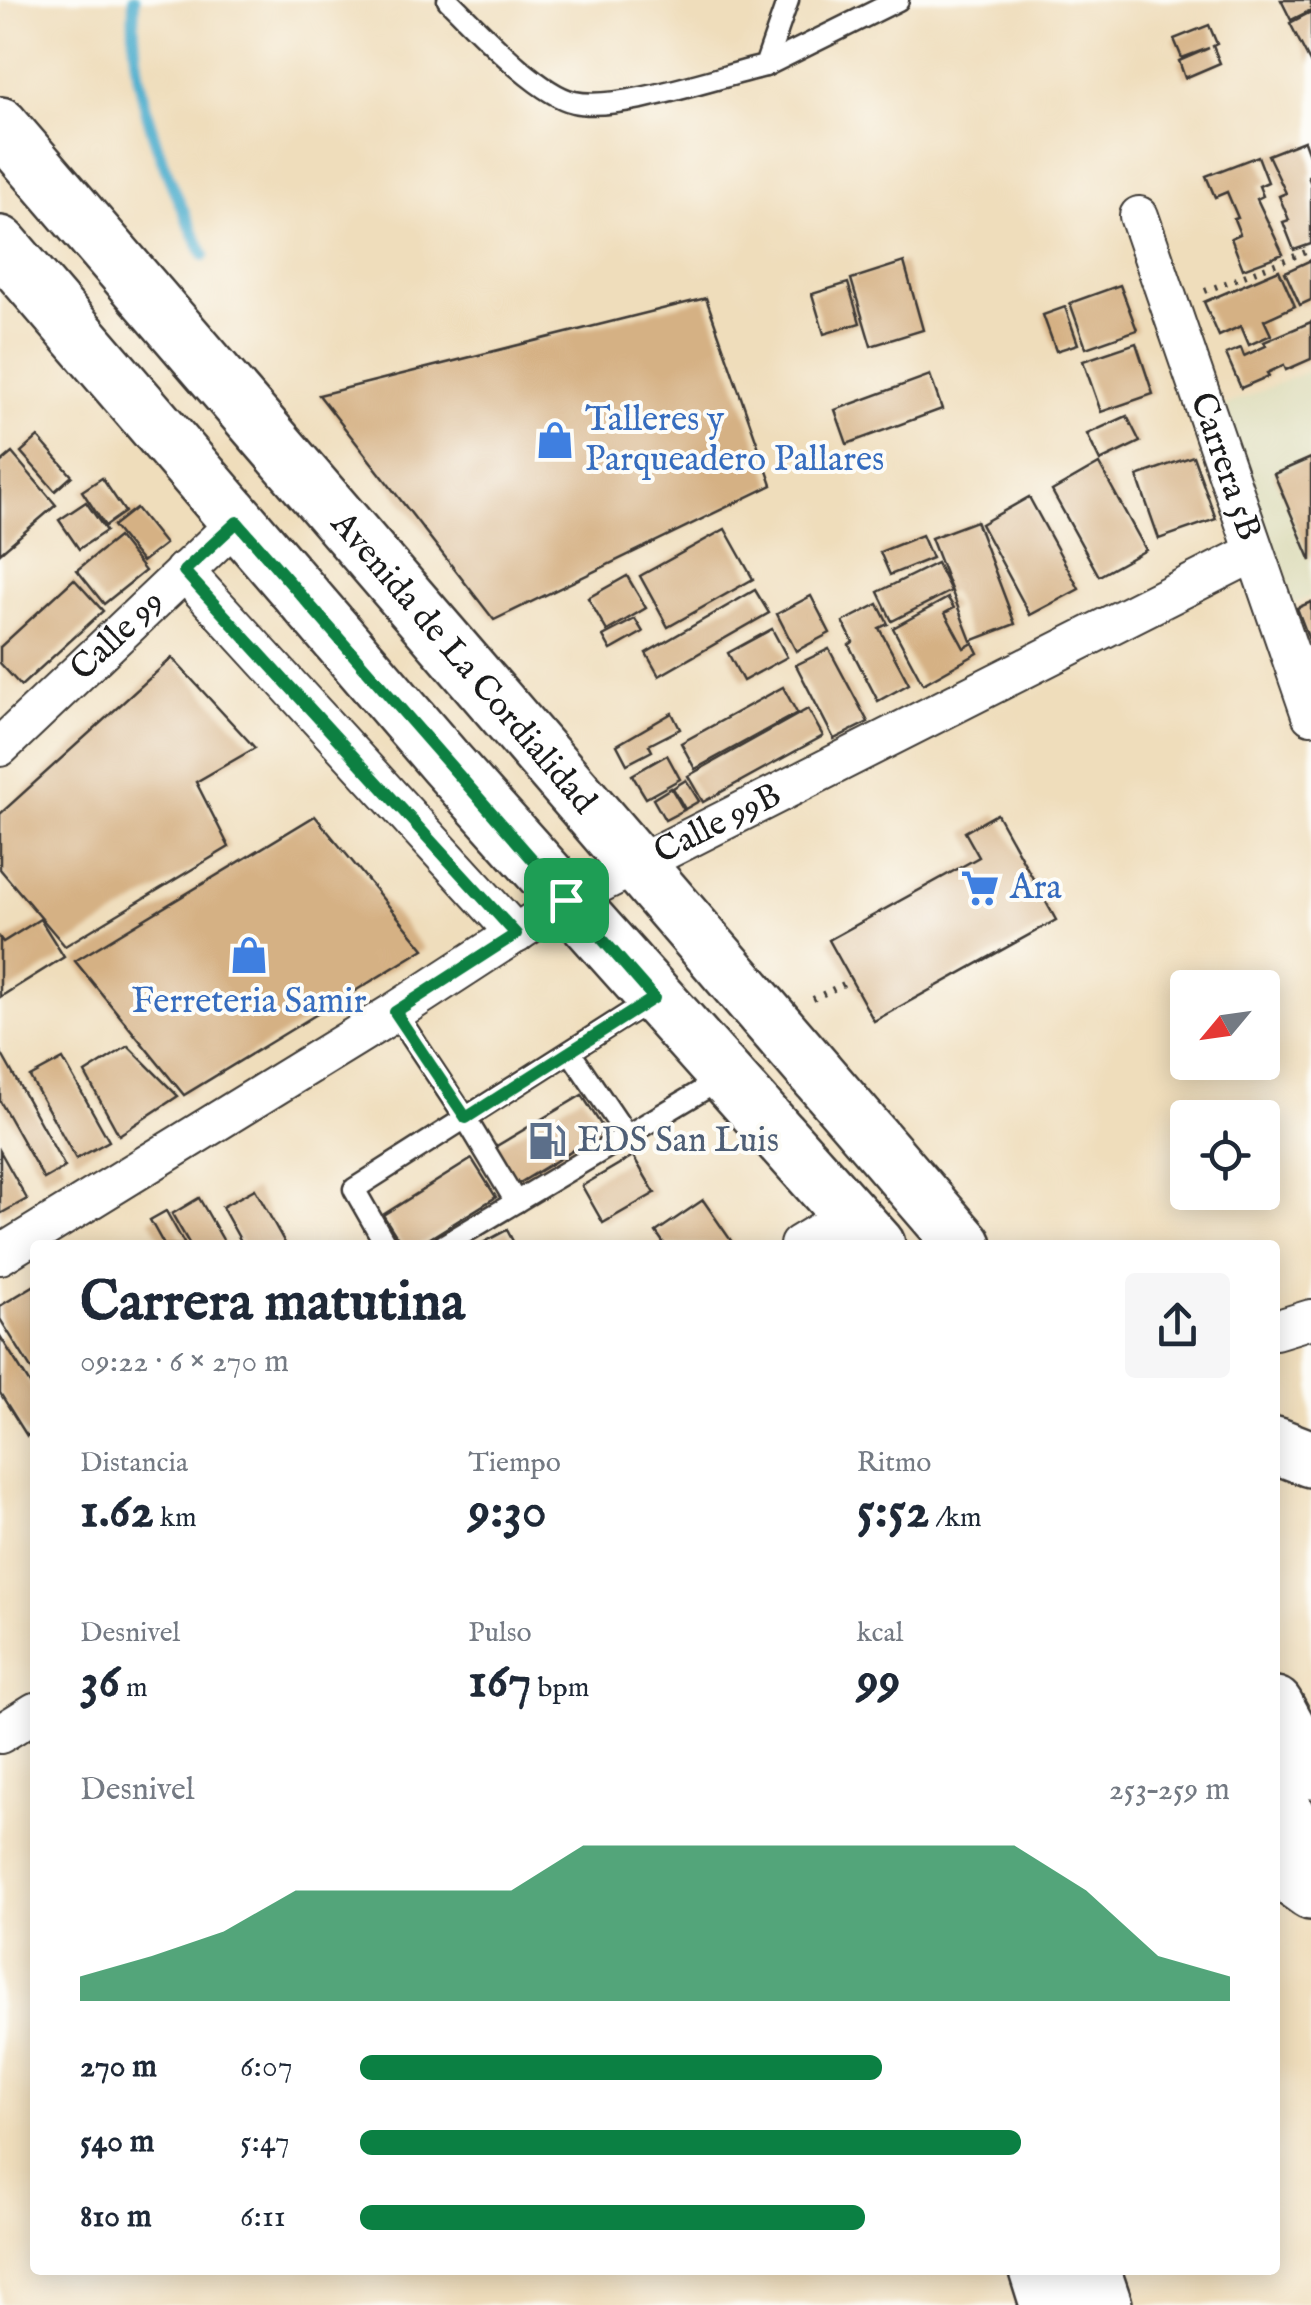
<!DOCTYPE html>
<html lang="es">
<meta charset="utf-8">
<style>
:root{--surface:#fff;--page:#f6f6f7;--text:#1f2937;--muted:#747a83;--accent:#0b8043}
body{margin:0;font-family:"IM FELL English",serif;background:var(--page);color:var(--text);height:100vh;display:flex;flex-direction:column;font-size:38px;white-space:nowrap}
*{box-sizing:border-box;margin:0}
p{font-size:32px;color:var(--muted)}
.icon{flex:none;width:55px;height:55px;fill:none;stroke:currentColor;stroke-width:2;stroke-linecap:round;stroke-linejoin:round}
.map{position:relative;flex:1;overflow:hidden}
.drawer{position:absolute;left:30px;top:1240px;width:1250px;height:1035px;display:flex;flex-direction:column;background:var(--surface);border-radius:10px;box-shadow:0 5px 25px #0003}
.drawer>*{flex:none}
.needle{width:65px;rotate:241deg}
.fabs{position:absolute;left:1170px;top:970px;display:grid;gap:20px}
.fabs a{display:grid;place-items:center;width:110px;height:110px;border-radius:10px;background:var(--surface);box-shadow:0 5px 25px #0003;font-size:50px}
.pin{position:absolute;display:grid;place-items:center;width:85px;height:85px;color:#fff;margin:-42px;border-radius:20px;box-shadow:0 5px 15px #0006}
.round{display:grid;place-items:center;flex:none;width:105px;height:105px;border-radius:10px;background:var(--page)}
.head{display:flex;align-items:center;justify-content:space-between;height:170px;padding:0 50px}
h1{font-size:55px;font-weight:800;line-height:75px}
.metrics{display:grid;grid-template-columns:repeat(3,1fr);gap:15px;height:170px;padding:10px 50px}
.metrics div{display:grid;align-content:center}
.metrics b{font-size:50px;font-weight:800}
.metrics small{font-size:28px;font-weight:400}
.metrics p{font-size:28px}
.chart{height:280px;padding:20px 50px}
.chart p{display:flex;justify-content:space-between}
.chart svg{width:100%;height:180px;margin-top:10px;fill:var(--accent);opacity:.7}
ul{padding:0 50px;list-style:none;font-size:32px}
li{display:grid;grid-template-columns:160px 120px 1fr;align-items:center;height:75px}
li i{height:25px;border-radius:12px;background:var(--accent)}
.map>svg:first-child{display:block}
.built{fill:#deddbb}
.lines{fill:none;stroke-linecap:round;stroke-linejoin:round}
.stream{stroke:#4fafce;stroke-width:12}
.building{fill:#d5b184}
.service-casing{stroke:#3c3934;stroke-width:25}
.minor-casing{stroke:#3c3934;stroke-width:42}
.secondary-casing{stroke:#3c3934;stroke-width:60}
.trunk-casing{stroke:#3c3934;stroke-width:60}
.path{stroke:#3c3934;stroke-width:6;stroke-dasharray:2.5 8;stroke-linecap:butt}
.service{stroke:#fff;stroke-width:20}
.minor{stroke:#fff;stroke-width:38}
.secondary{stroke:#fff;stroke-width:55}
.trunk{stroke:#fff;stroke-width:55}
.route-casing{stroke:#fff;stroke-width:20}
.route{stroke:#0b8043;stroke-width:12}
.labels{text-anchor:middle;dominant-baseline:central;stroke-width:8;stroke-linejoin:round;paint-order:stroke}
.shop-label{font-size:35px;fill:#366cbe;stroke:#fdfcf7;text-anchor:start}
.street-label{font-size:35px;fill:#1c1c1c;stroke:#fdfcf7}
.service-label{font-size:35px;fill:#4e5e75;stroke:#fdfcf7;text-anchor:start}
</style>
<div class="map">
<svg width="1311" height="2305" viewBox="0 0 1311 2305">
<rect width="100%" height="100%" fill="#fdfcf7"/>
<filter id="ink" filterUnits="userSpaceOnUse"><feTurbulence type="fractalNoise" baseFrequency=".01" numOctaves="2"/><feDisplacementMap in="SourceGraphic" scale="20" xChannelSelector="R" yChannelSelector="G"/><feConvolveMatrix kernelMatrix="1 2 1 2 8 2 1 2 1" color-interpolation-filters="sRGB"/></filter>
<filter id="wash" filterUnits="userSpaceOnUse"><feTurbulence type="fractalNoise" baseFrequency=".0048" numOctaves="4" result="noise"/><feDisplacementMap in="SourceGraphic" scale="40" xChannelSelector="R" yChannelSelector="G"/><feGaussianBlur stdDeviation="2.25" result="paint"/><feColorMatrix in="noise" values="0 0 0 0 0 0 0 0 0 0 0 0 0 0 0 0 0 1.4 0 .05"/><feComposite in="paint" operator="in"/></filter>
<g filter="url(#wash)">
<rect width="100%" height="100%" fill="#efddbb"/>
<path class="built" d="M1311,370V597L1292,605L1222,407Z"/>
<g class="lines">
<path class="stream" d="M134,0C129,94 165,173 204,255"/>
</g>
<g id="blocks">
<g class="building">
<path d="M1281,0H1311V10L1291,20Z"/>
<path d="M1311,12V64L1290,23Z"/>
<path d="M1209,25L1217,44L1213,46L1220,63L1185,78L1179,61L1209,48L1182,58L1174,39Z"/>
<path d="M1304,141L1311,160V175L1308,176L1311,184V244L1294,250L1283,222L1289,220L1279,196L1286,193L1268,155Z"/>
<path d="M1258,156L1268,182L1259,186L1263,196L1257,199L1283,254L1243,269L1231,238L1240,234L1234,219L1238,218L1227,192L1215,197L1206,176Z"/>
<path d="M1311,260V300L1300,305L1285,272Z"/>
<path d="M904,262L923,330L871,346L851,279Z"/>
<path d="M1279,270L1295,306L1264,320L1271,335L1249,345L1241,326L1219,336L1204,302Z"/>
<path d="M848,283L860,323L824,334L812,294Z"/>
<path d="M1120,285L1137,330L1086,348L1070,303Z"/>
<path d="M706,298L772,485L494,620L319,395Z"/>
<path d="M1065,307L1078,344L1056,351L1043,315Z"/>
<path d="M1311,322V359L1286,370L1284,365L1267,373L1269,376L1241,388L1226,354L1241,348L1244,356L1266,346L1264,342Z"/>
<path d="M1136,343L1153,394L1101,412L1083,361Z"/>
<path d="M930,375L942,409L847,444L835,410Z"/>
<path d="M1127,416L1140,442L1100,461L1087,434Z"/>
<path d="M38,437L72,476L55,491L21,452Z"/>
<path d="M12,453L56,505L0,553V463Z"/>
<path d="M1193,456L1216,519L1159,539L1137,476Z"/>
<path d="M1311,458V561L1274,474Z"/>
<path d="M1099,464L1146,550L1099,576L1052,491Z"/>
<path d="M102,478L125,512L105,526L82,491Z"/>
<path d="M1029,497L1079,589L1030,615L981,524Z"/>
<path d="M86,502L106,531L79,549L59,520Z"/>
<path d="M136,508L165,544L142,562L113,526Z"/>
<path d="M976,521L1015,624L971,641L931,538Z"/>
<path d="M725,529L753,579L668,627L640,576Z"/>
<path d="M922,535L932,558L890,575L880,552Z"/>
<path d="M118,537L145,571L104,604L77,570Z"/>
<path d="M937,563L951,591L892,621L878,592Z"/>
<path d="M627,576L646,608L607,631L588,598Z"/>
<path d="M74,579L103,611L21,686L0,663V647Z"/>
<path d="M755,590L769,613L659,676L646,653Z"/>
<path d="M811,596L830,633L796,651L777,614Z"/>
<path d="M948,598L954,608L945,613L964,648L973,643L978,653L923,684L893,628Z"/>
<path d="M1311,602V645L1297,608Z"/>
<path d="M878,604L888,624L879,628L909,684L878,701L849,645L853,642L843,622Z"/>
<path d="M635,619L643,632L611,650L603,636Z"/>
<path d="M772,629L787,657L743,681L728,653Z"/>
<path d="M829,649L868,722L834,739L796,665Z"/>
<path d="M172,658L255,748L196,782L229,847L65,946L0,869V814Z"/>
<path d="M783,687L797,713L695,769L681,743Z"/>
<path d="M808,709L823,736L703,802L688,776Z"/>
<path d="M672,713L680,729L649,745L652,751L627,764L617,745Z"/>
<path d="M667,755L680,779L646,798L632,775Z"/>
<path d="M686,780L699,801L685,809L673,788Z"/>
<path d="M671,788L684,810L665,820L653,799Z"/>
<path d="M997,814L1056,920L874,1021L829,940L979,857L965,832Z"/>
<path d="M315,816L424,949L184,1095L75,961Z"/>
<path d="M40,919L64,957L0,997V938L3,942Z"/>
<path d="M128,1046L178,1096L119,1135L85,1073Z"/>
<path d="M0,1051L65,1167L44,1179L0,1101Z"/>
<path d="M63,1059L109,1141L76,1159L30,1077Z"/>
<path d="M582,1095L605,1131L513,1187L490,1150Z"/>
<path d="M0,1151L27,1199L0,1214Z"/>
<path d="M633,1156L655,1193L603,1223L582,1186Z"/>
<path d="M472,1159L496,1197L419,1245H402L383,1215Z"/>
<path d="M255,1189L286,1245H243L222,1207Z"/>
<path d="M199,1198L226,1245H190L172,1214Z"/>
<path d="M703,1200L734,1245H665L656,1232Z"/>
<path d="M166,1211L185,1245H164L150,1220Z"/>
<path d="M507,1230L515,1245H479Z"/>
<path d="M35,1285V1375L0,1319V1306Z"/>
<path d="M0,1336L35,1392V1431L27,1436L0,1393Z"/>
</g>
</g>
</g>
<g filter="url(#ink)">
<use href="#blocks" fill-opacity="0" stroke="#3c3934" stroke-width="2.5"/>
<g class="lines">
<g class="service-casing">
<g id="service">
<path d="M448,0C476,27 537,94 574,102C618,112 718,77 765,66L788,0"/>
<path d="M765,66L898,0"/>
<path d="M395,1012L466,1119L516,1202"/>
<path d="M570,1052L627,1136"/>
<path d="M386,1245L354,1189L652,999"/>
<path d="M444,1245L723,1078"/>
</g>
</g>
<g class="minor-casing">
<g id="minor">
<path id="s1" d="M1139,216L1311,715"/>
<path d="M184,571L516,934"/>
<path id="s2" d="M0,747L237,522"/>
<path d="M799,1245L850,1214"/>
<path id="s3" d="M0,1255L395,1012L567,900L1253,553"/>
<path d="M1275,1330L1311,1319"/>
<path d="M0,1734L35,1712"/>
</g>
</g>
<g class="secondary-casing">
<g id="secondary">
<path id="s4" d="M0,125L964,1245"/>
<path d="M0,244L446,763L877,1245"/>
<path d="M1275,1705L1311,1771"/>
<path d="M1275,1791L1311,1866"/>
</g>
</g>
<g class="trunk-casing">
<g id="trunk">
<path d="M1275,1445L1311,1459"/>
<path d="M1275,1866L1311,1892"/>
<path d="M1037,2270L1048,2305"/>
<path d="M1092,2270L1104,2305"/>
</g>
</g>
<g class="path">
<path d="M1205,291L1311,250"/>
<path d="M813,999L852,980"/>
</g>
<use href="#service" class="service"/>
<use href="#minor" class="minor"/>
<use href="#secondary" class="secondary"/>
<use href="#trunk" class="trunk"/>
</g>
</g>
<g class="lines" filter="url(#ink)">
<g class="route-casing">
<path id="route" d="M237,522L654,998L466,1118L395,1012L516,934L184,571Z"/>
</g>
<use href="#route" class="route"/>
</g>
<defs>
<g id="shop-bare" transform="scale(3)"><path d="M-5-2.5h2.3a2.7 3.5 0 0 1 5.4 0H5L5.5 6h-11ZM-1.5-2.5h3a1.5 2.3 0 0 0-3 0Z" fill="#3f7fe0" stroke="#fdfcf7" stroke-width="2.5" paint-order="stroke"/></g>
<g id="supermarket-bare" transform="scale(3)"><path d="M-6-5.5h2.5l.6 2H6L4.5 2H-2.5L-4.4-4H-6ZM-1.5 3.2a1.3 1.3 0 1 0 .1 0ZM3 3.2a1.3 1.3 0 1 0 .1 0Z" fill="#3f7fe0" stroke="#fdfcf7" stroke-width="2.5" paint-order="stroke"/></g>
<g id="fuel-bare" transform="scale(3)"><path d="M-5.5-6h7V0h2V4h1.3V-2.5L3-4.5l.8-.8L6-3V5H2.5V1h-1V6h-7ZM-4.2-4.7v3.2H.2V-4.7Z" fill="#5c6f8a" stroke="#fdfcf7" stroke-width="2.5" paint-order="stroke"/></g>
</defs>
<g fill-rule="evenodd">
<use href="#shop-bare" x="555" y="440"/>
<use href="#supermarket-bare" x="980" y="888"/>
<use href="#shop-bare" x="249" y="955"/>
<use href="#fuel-bare" x="547" y="1141"/>
</g>
<g class="labels">
<g class="shop-label">
<text x="585" y="420">Talleres y<tspan x="585" dy="40">Parqueadero Pallares</tspan></text>
<text x="1010" y="888">Ara</text>
<text x="249" y="1002" text-anchor="middle">Ferreteria Samir</text>
</g>
<g class="street-label">
<text stroke="none"><textPath href="#s1" startOffset="265">Carrera 5B</textPath></text>
<text stroke="none"><textPath href="#s2" startOffset="162">Calle 99</textPath></text>
<text stroke="none"><textPath href="#s4" startOffset="710">Avenida de La Cordialidad</textPath></text>
<text stroke="none"><textPath href="#s3" startOffset="838">Calle 99B</textPath></text>
</g>
<g class="service-label">
<text x="577" y="1141">EDS San Luis</text>
</g>
</g>
</svg>
<div class="fabs">
<a><svg class="needle" viewBox="-14 -14 28 28"><path d="M0-13l5 13h-10z" fill="#e53935"/><path d="M0 13l5-13h-10z" fill="#747a83"/></svg></a>
<a><svg class="icon" aria-label="locate" viewBox="0 0 24 24"><circle cx="12" cy="12" r="6"/><path d="M12 2v4M12 18v4M2 12h4M18 12h4"/></svg></a>
</div>
<div class="pin" style="left:566px;top:900px;background:#1e9e55"><svg class="icon" aria-label="arrive" viewBox="0 0 24 24"><path d="M6 21V4h12l-3 4 3 4H6"/></svg></div>
<section class="drawer">
<div class="head"><div><h1>Carrera matutina</h1><p>09:22 · 6 × 270 m</p></div><a class="round"><svg class="icon" aria-label="share" viewBox="0 0 24 24"><path d="M12 15V3M7 8l5-5 5 5M5 13v7h14v-7"/></svg></a></div>
<div class="metrics">
<div><p>Distancia</p><b>1.62<small> km</small></b></div>
<div><p>Tiempo</p><b>9:30</b></div>
<div><p>Ritmo</p><b>5:52<small> /km</small></b></div>
</div>
<div class="metrics">
<div><p>Desnivel</p><b>36<small> m</small></b></div>
<div><p>Pulso</p><b>167<small> bpm</small></b></div>
<div><p>kcal</p><b>99</b></div>
</div>
<div class="chart"><p><span>Desnivel</span>253–259 m</p>
<svg viewBox="0 0 160 44" preserveAspectRatio="none"><path d="M0 44V38L10 33L20 27L30 17L40 17L50 17L60 17L70 6L80 6L90 6L100 6L110 6L120 6L130 6L140 17L150 33L160 38V44z"/></svg>
</div>
<ul>
<li><b>270 m</b>6:07<i style="width:60%"></i></li>
<li><b>540 m</b>5:47<i style="width:76%"></i></li>
<li><b>810 m</b>6:11<i style="width:58%"></i></li>
</ul>
</section>
</div>
